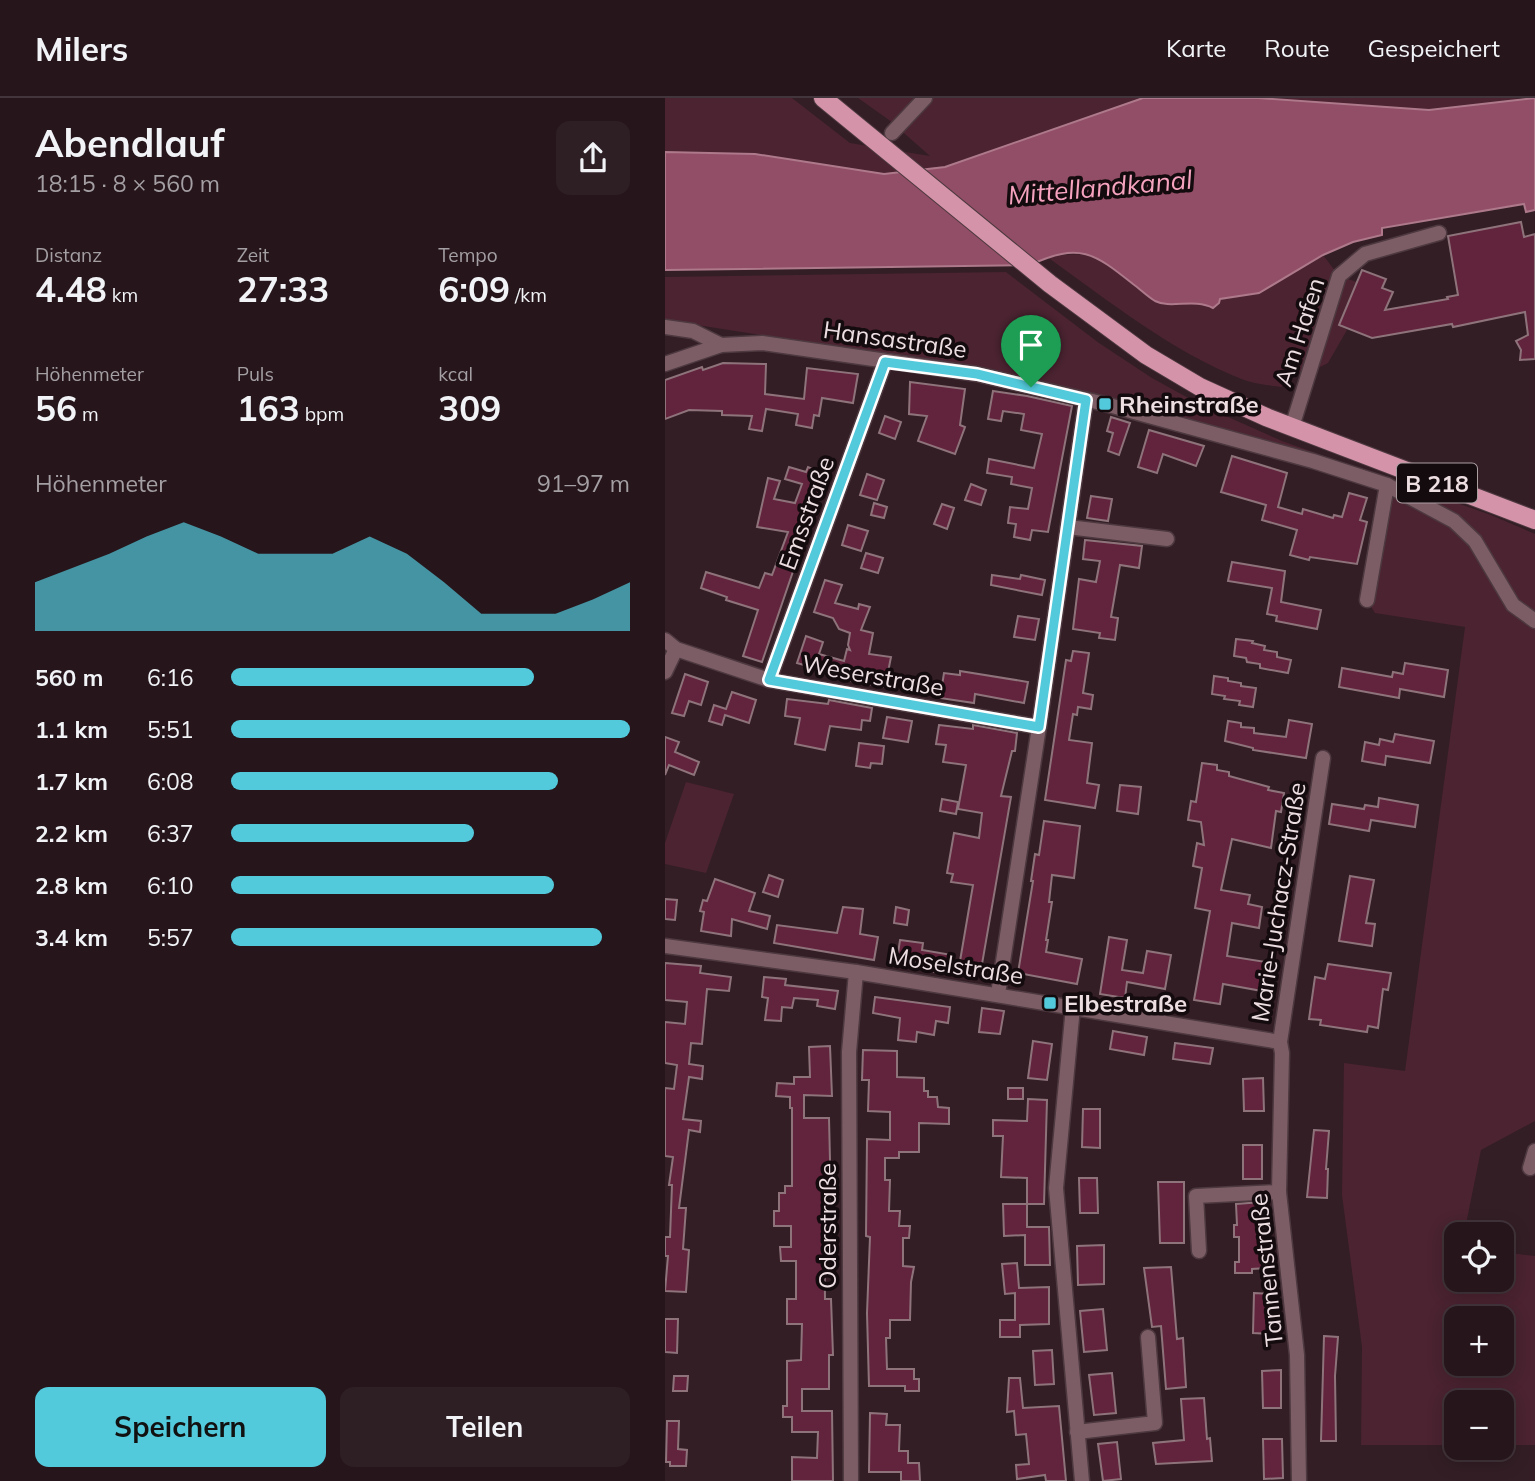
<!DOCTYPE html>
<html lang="de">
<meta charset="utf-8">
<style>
:root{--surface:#26161c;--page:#2e1f25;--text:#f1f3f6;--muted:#a49fa3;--line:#42353b;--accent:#53cadc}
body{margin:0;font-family:Mulish,sans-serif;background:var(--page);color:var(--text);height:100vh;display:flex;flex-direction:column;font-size:26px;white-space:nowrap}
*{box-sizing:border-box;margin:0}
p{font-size:23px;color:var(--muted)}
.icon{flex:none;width:38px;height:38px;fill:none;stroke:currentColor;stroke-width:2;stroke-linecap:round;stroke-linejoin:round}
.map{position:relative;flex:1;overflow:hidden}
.panel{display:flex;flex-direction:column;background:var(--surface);width:665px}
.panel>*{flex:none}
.buttons{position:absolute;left:779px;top:1124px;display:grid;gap:14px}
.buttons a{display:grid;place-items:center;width:70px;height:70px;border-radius:14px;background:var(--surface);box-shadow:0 4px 18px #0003,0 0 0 2px var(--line);font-size:35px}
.pin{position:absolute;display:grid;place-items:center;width:60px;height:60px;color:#fff;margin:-72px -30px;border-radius:50% 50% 50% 0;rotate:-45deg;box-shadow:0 0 7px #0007}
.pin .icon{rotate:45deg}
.round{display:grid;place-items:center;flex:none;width:74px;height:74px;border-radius:14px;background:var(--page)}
.overview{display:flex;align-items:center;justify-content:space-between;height:119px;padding:0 35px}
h1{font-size:38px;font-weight:700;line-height:52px}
.stats{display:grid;grid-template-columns:repeat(3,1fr);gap:10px;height:119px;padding:7px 35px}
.stats div{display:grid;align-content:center}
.stats b{font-size:35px;font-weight:700}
.stats small{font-size:19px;font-weight:400}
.stats p{font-size:19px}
.chart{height:196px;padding:14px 35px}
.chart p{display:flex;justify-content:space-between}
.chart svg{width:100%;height:126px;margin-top:7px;fill:var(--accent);opacity:.7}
.cta{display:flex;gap:14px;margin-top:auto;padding:14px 35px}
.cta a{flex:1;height:80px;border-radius:14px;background:var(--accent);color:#111;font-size:28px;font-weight:700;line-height:80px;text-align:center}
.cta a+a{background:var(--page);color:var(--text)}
ul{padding:0 35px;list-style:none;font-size:23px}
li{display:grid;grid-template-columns:112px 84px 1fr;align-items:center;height:52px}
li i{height:18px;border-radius:9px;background:var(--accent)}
header{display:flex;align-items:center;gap:42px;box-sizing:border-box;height:98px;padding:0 35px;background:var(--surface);border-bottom:2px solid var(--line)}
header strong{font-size:33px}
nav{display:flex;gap:38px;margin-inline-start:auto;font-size:24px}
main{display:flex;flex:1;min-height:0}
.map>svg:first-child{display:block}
.green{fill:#4b2331;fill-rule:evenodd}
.water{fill:#924e66;stroke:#ad798b;stroke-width:2}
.building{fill:#62233c;stroke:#8e737b;stroke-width:2}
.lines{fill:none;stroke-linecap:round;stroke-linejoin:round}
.minor-casing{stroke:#4d393f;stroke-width:17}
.major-casing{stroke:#4d393f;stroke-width:20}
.minor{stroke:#7c5d66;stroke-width:14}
.major{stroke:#d493a8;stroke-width:18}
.route-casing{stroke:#fff;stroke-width:14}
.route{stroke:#53cadc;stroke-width:9}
.poi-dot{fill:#53cadc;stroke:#140b0e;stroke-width:2.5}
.labels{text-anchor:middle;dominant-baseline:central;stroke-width:7;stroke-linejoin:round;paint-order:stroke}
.shield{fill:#140b0e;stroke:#ac9fa2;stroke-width:2}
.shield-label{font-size:23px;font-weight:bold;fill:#eddee2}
.street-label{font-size:24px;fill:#eddee2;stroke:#140b0e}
.poi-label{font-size:24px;font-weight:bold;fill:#eddee2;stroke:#140b0e;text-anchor:start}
.water-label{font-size:26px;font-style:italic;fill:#f5a3be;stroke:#140b0e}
</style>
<header>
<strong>Milers</strong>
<nav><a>Karte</a><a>Route</a><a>Gespeichert</a></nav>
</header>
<main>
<section class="panel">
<div class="overview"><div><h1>Abendlauf</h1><p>18:15 · 8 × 560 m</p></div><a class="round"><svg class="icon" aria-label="share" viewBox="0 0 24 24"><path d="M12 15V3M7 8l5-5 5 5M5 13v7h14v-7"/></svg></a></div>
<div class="stats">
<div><p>Distanz</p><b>4.48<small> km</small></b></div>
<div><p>Zeit</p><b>27:33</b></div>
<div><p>Tempo</p><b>6:09<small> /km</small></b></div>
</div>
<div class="stats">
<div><p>Höhenmeter</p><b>56<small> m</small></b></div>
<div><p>Puls</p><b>163<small> bpm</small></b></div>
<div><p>kcal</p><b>309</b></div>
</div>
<div class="chart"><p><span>Höhenmeter</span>91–97 m</p>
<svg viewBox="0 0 160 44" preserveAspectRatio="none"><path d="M0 44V27L10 22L20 17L30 11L40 6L50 11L60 17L70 17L80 17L90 11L100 17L110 27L120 38L130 38L140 38L150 33L160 27V44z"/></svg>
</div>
<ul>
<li><b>560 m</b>6:16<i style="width:76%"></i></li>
<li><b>1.1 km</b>5:51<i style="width:100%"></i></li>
<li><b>1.7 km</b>6:08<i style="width:82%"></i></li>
<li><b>2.2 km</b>6:37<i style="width:61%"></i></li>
<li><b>2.8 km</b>6:10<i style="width:81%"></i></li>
<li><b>3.4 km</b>5:57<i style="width:93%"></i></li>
</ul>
<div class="cta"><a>Speichern</a><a>Teilen</a></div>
</section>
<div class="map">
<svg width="870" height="1383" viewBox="0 0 870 1383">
<rect width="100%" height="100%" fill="#331e25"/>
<g class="green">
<path d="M0,0H127L185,45L265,58L224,22L193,0H478L280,69L250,74L219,76L90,56L0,54Z"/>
<path d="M593,0H855C771,22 679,6 593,0Z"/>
<path d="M424,156L435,161L491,203L554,205V202L557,201L594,195L658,157L674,178L692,184L674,226L682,232L663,265L643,275L636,272L616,289C604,287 590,286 579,282C507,254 444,203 382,159L385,157Z"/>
<path d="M341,174L434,245L487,280L536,307L617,343L826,417L870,436V1023L816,1052L799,1136H791V1181H836L837,1154L870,1158V1347H837L836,1304H791V1347H696L697,1249L677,1097L679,965L740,973L800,529L710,515L702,502L722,387L648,363L222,257L0,222V179ZM791,1220H836V1265H791Z"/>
<path d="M21,684L69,696L41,775L0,766V745Z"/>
</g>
<path class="water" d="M478,0H593L764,12L870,0V112L861,114L859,106L717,130V137L688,144L658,157L594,195L555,201L554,205L548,210C529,200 506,211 490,203C482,198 475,191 468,186C429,155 415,144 365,167L0,172V54L90,56L219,76L280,69Z"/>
<g class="building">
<path d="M856,124L859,139L870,136V261L855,262L856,252L851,243L863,237L860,214L788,229L787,226L707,240L674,227L697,172L721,181L717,190L728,194L720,212L783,201L782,199L793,197L783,138Z"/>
<path d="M58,265L101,266L100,296L139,301L142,270L193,276L188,305L157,300L154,318L149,317L147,330L131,327L133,316L101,311L97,333L84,331L87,318L57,317V313L24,312L0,321V282L37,269L38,272Z"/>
<path d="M245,284L300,291L295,327L300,329L290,356L253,343L262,318L244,316Z"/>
<path d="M328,293L362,298L407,308L383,434L367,432L365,442L349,439L351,426L343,425L345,409L363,411L367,390L346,386L347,379L322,375L324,361L369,370L377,336L356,332L359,316L338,313L336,323L323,321Z"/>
<path d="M220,318L236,324L230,341L214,335Z"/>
<path d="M446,319L465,325L454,357L443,353L448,335L442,333Z"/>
<path d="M484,332L539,348L531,368L498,356L492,375L473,369Z"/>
<path d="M567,358L622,375L613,409L637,416L638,411L668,420L669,417L677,419L684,395L702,400L695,422L702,424L692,466L645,459L644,462L625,457L632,432L597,422L601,407L556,394Z"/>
<path d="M124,369L141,374L143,369L160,376L133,453H135L97,564L78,558L93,512L61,502L62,499L36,490L41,474L94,490L100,475L107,477L123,434L92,429L103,380L115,383L109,401L130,405L137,386L120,381Z"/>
<path d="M202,376L219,382L212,402L195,397Z"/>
<path d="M306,386L321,392L316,407L300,402Z"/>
<path d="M426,398L447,401L443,423L422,420Z"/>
<path d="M209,405L222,409L219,420L206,417Z"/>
<path d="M277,406L289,410L282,431L269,426Z"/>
<path d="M183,427L203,433L196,453L177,447Z"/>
<path d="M420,442L477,448L474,470L455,467L446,519L453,520L450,542L434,540L435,535L408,531L414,481L431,484L435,463L418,461Z"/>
<path d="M201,455L218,460L213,475L196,470Z"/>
<path d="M567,464L620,473L616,504L656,512L652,531L611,523L612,518L602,516L607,490L563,483Z"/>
<path d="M327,477L355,481L356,477L380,482L377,497L326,487Z"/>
<path d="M160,482L177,487L170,505L193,511L194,506L205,509L196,532L208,535L204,556L226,559L220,589L180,582L181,579L132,565L141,538L158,544L154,556L179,563L182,551L185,552L183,547L185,535L174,531L168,520L149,514Z"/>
<path d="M353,518L374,521L370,542L349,539Z"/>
<path d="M571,541L588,543L587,545L600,548L599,552L612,554V559L626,562L623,575L595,570V566L582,564L581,560L569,558Z"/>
<path d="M408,553L424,555L418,595L428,597L426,611L413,609L412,617L408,616L404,642L427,645L422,685L434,687L430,710L380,702L401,562L406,563Z"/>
<path d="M740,565L783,572L779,599L735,591L734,600L674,589L677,570L727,579L728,574L738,576Z"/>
<path d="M295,573L363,584L359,605L310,596L309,605L275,600L279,575L295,577Z"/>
<path d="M20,576L43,584L36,607L24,603L19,618L7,615Z"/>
<path d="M549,578L563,580V583L576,585V588L591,590L588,609L574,607L575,603L559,601L560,598L547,596Z"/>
<path d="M67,594L91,602L84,625L60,617L57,627L44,623L49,607L61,611Z"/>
<path d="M122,601L163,606L164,602L207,610L205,623L197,622L196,632L165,628L160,652L130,646L135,620L120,618Z"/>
<path d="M222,619L247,623L243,644L218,640Z"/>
<path d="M624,622L647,626L641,660L588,652V650L560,643L563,623L576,625V629L589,630V635L621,639Z"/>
<path d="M274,627L308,631V627L352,635L350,653H347L336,698L346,699L316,872L294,869L308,787L286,784L288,776L282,775L289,735L314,740L317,715L293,711L301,667L278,664L281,647L271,646Z"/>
<path d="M730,636L769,643L765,665L721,658L720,667L697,663L700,644L714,647L715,641L728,644Z"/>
<path d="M0,639L14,644L10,654L34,664L29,677L4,667L0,677Z"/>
<path d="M194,645L219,648L217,666L206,665L205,670L191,668Z"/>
<path d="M537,665L552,667V672L564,674V678L604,689L603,692L619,695L616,714L611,713L606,750L567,741L556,792L585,797L583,806L597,809L594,830L567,825L562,858L601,864L597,893L558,886L555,906L529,902L545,813L530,810L537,770L528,768L532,745L539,747L536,724L523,722L526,703L531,704Z"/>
<path d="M455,687L476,689L473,716L452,713Z"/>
<path d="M714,700L753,707L750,729L706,722L704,733L664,726L667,706L699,711L700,707L713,709Z"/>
<path d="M277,701L293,704L291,716L275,713Z"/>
<path d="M379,723L415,728L409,780L387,777L384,804H387L381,842H383L381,854L417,861L412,886L353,875L368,783H366L370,756L374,757Z"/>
<path d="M104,777L118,782L113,799L98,794Z"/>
<path d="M685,778L709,782L701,825L710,826L707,848L674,843Z"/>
<path d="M50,781L90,795L84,813L105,818L102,831L67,821L66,838L36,833L39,814L35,813L38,802L42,803Z"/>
<path d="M0,801L12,802L10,822L0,821Z"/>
<path d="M178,809L198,811L195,836L213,839L209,862L109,845L112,827L172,835Z"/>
<path d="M231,809L244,812L242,827L229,825Z"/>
<path d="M444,839L462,842L457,872L478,875L482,853L506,857L500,891L462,884L460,900L435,896Z"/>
<path d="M235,842L258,845L257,852L287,857L284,876L269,874L270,867L232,862Z"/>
<path d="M0,865L36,868L35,875L66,879L64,893L42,891L37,946L26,945L24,966L38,968L37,981L24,979L18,1021L36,1023L35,1034L24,1032L14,1110H21L18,1151L24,1152L21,1194L0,1193L3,1158H0V1139H5L7,1087H4L8,1059L0,1058V990L9,991L12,967L0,965V924L20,926L22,904L0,902Z"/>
<path d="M663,866L726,875L723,892L718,891L713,930L703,928L702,934L655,927L656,922L644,921L650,879L660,881Z"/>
<path d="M99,879L121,881L120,887L173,893L170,911L152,908L153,902L129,900L127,910L117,909L116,923L100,922L103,900L97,899Z"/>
<path d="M210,899L285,909L283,925L271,923L269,937L252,934L251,944L233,942L235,920L208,915Z"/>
<path d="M317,910L339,913L335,936L314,934Z"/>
<path d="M448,933L482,939L479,957L445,951Z"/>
<path d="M368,943L387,946L382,982L363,980Z"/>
<path d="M510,945L548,950L545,966L508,961Z"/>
<path d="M165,948L167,998L139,997V1020H164L166,1105H163V1115H159L160,1201H166L168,1257H164V1291H137V1313H167L168,1383H127V1359L152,1360L153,1334H127V1319H118V1308H122V1263L136,1262L137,1226H122V1201H131V1163H116L115,1149H126V1128H109V1113H114V1095H120V1088H127V1010H125V999L111,998L112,985L129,986V979H145L144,949Z"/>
<path d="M198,952L232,953V979L259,980V993H263V999H272L273,1009L284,1010V1026L254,1025V1054H234V1060H220V1082H225L224,1113H235L234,1128H245L244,1140H238V1168L249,1169L246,1184L245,1222H225V1240H221L222,1271H249V1281H254V1293H240V1288H204L202,1215L205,1139L201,1138L202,1041L225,1042V1014L203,1013L204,982H197Z"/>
<path d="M598,980L599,1013H579L578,981Z"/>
<rect x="343" y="990" width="15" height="11"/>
<path d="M363,1001L382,1002L379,1106H362V1080L336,1079L338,1038H328V1022L362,1023Z"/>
<path d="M418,1011H435V1050L417,1049Z"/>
<path d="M649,1032L664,1033L661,1071H663L662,1100L642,1099Z"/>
<rect x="578" y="1047" width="19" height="34"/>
<path d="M414,1080H432L433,1115H415Z"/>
<path d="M493,1084H519V1145H495Z"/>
<path d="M597,1104L598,1145H601L602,1170L587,1171V1175H570V1164H574V1139H569V1127H572L571,1106Z"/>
<path d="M338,1106H362V1129H384L385,1167H360V1137L339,1138Z"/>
<path d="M439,1147V1186L413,1187L412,1148Z"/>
<path d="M352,1165L354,1190L384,1189V1226L355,1227V1239H335V1222H350V1195L340,1196L337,1166Z"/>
<path d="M506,1169L512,1241L518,1240L521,1289L501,1291L496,1228L487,1229L479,1170Z"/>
<path d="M589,1195L609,1196L608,1236L588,1235Z"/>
<path d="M438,1211L442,1252L419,1254L415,1213Z"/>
<path d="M0,1221H13L12,1255L0,1254Z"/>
<path d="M659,1238L673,1239L670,1278L671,1343H656Z"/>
<path d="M387,1252L389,1286L370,1287L368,1253Z"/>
<path d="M616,1272V1310H598L597,1273Z"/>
<path d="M447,1275L451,1315L429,1317L424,1277Z"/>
<path d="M9,1278H23L22,1293H8Z"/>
<path d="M344,1280H355L358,1310L394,1308L401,1383H381L380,1377L352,1381L351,1367L364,1366L361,1336L351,1337L349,1313L342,1314Z"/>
<path d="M539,1300L542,1341L545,1340L547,1363L491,1366L488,1345L519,1342L516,1301Z"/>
<path d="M205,1315L222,1316L221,1327H235L234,1353H243V1365H254L255,1383H236V1374H204Z"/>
<path d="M2,1323H14L13,1351L22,1352L21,1368H5V1364H1Z"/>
<path d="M598,1341H617L618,1380L599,1381Z"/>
<path d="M452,1344L456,1381L438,1383L433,1346Z"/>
</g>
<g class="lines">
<g class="minor-casing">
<g id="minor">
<path d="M227,35L260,0"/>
<path d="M0,229L28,233L56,247L97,245L312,276L440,306L648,363L722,387L789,423L810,443L848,507L870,523"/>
<path d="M0,266L56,247"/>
<path d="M627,329L674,178L700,156L774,135"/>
<path d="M403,429L502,441"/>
<path d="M702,502L722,387"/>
<path d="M0,542L11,551L104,582L374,629"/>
<path d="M0,574L11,551"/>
<path d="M104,582L220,264"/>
<path d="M0,848L191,874L615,944"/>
<path d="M333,896L374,629L421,302"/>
<path d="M408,909L391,1090L417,1383"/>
<path d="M865,1070L870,1053"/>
<path d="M534,1153L531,1098L614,1094"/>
<path d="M412,1334L490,1325L483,1239"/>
<path d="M186,1383L184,954L191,874"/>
<path d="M634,1383L632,1257L614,1094L617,955L615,944L658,660"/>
</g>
</g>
<g class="major-casing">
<path id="major" d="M158,0L385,186L481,257L535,289L601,319L870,422"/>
</g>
<use href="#minor" class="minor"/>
<use href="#major" class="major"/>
</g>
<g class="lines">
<g class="route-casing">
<path id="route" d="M220,264L312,276L421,302L374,629L104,582Z"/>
</g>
<use href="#route" class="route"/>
</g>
<g class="poi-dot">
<rect x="433" y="299" width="14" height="14" rx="3.5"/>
<rect x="378" y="898" width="14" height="14" rx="3.5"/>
</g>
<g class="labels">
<rect class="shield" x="732" y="365.5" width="80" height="39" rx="5"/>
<g class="shield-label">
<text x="772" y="385">B 218</text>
</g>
<g class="street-label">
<text transform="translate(634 234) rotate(-72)">Am Hafen</text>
<text transform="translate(230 241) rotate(8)">Hansastraße</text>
<text transform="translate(141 415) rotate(-70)">Emsstraße</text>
<text transform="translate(208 577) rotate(10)">Weserstraße</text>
<text transform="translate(613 804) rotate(-81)">Marie-Juchacz-Straße</text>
<text transform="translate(291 867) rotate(9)">Moselstraße</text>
<text transform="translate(162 1128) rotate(-90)">Oderstraße</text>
<text transform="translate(601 1172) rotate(-96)">Tannenstraße</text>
</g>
<g class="poi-label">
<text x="454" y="306">Rheinstraße</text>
<text x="399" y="905">Elbestraße</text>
</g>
<g class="water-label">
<text transform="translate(435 89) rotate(-5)">Mittellandkanal</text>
</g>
</g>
</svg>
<div class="buttons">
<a><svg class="icon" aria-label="locate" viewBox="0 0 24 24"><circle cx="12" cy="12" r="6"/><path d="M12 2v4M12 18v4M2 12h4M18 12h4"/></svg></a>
<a>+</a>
<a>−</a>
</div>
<div class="pin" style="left:366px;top:289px;background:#1e9e55"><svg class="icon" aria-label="arrive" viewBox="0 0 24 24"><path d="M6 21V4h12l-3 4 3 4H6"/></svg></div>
</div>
</main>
